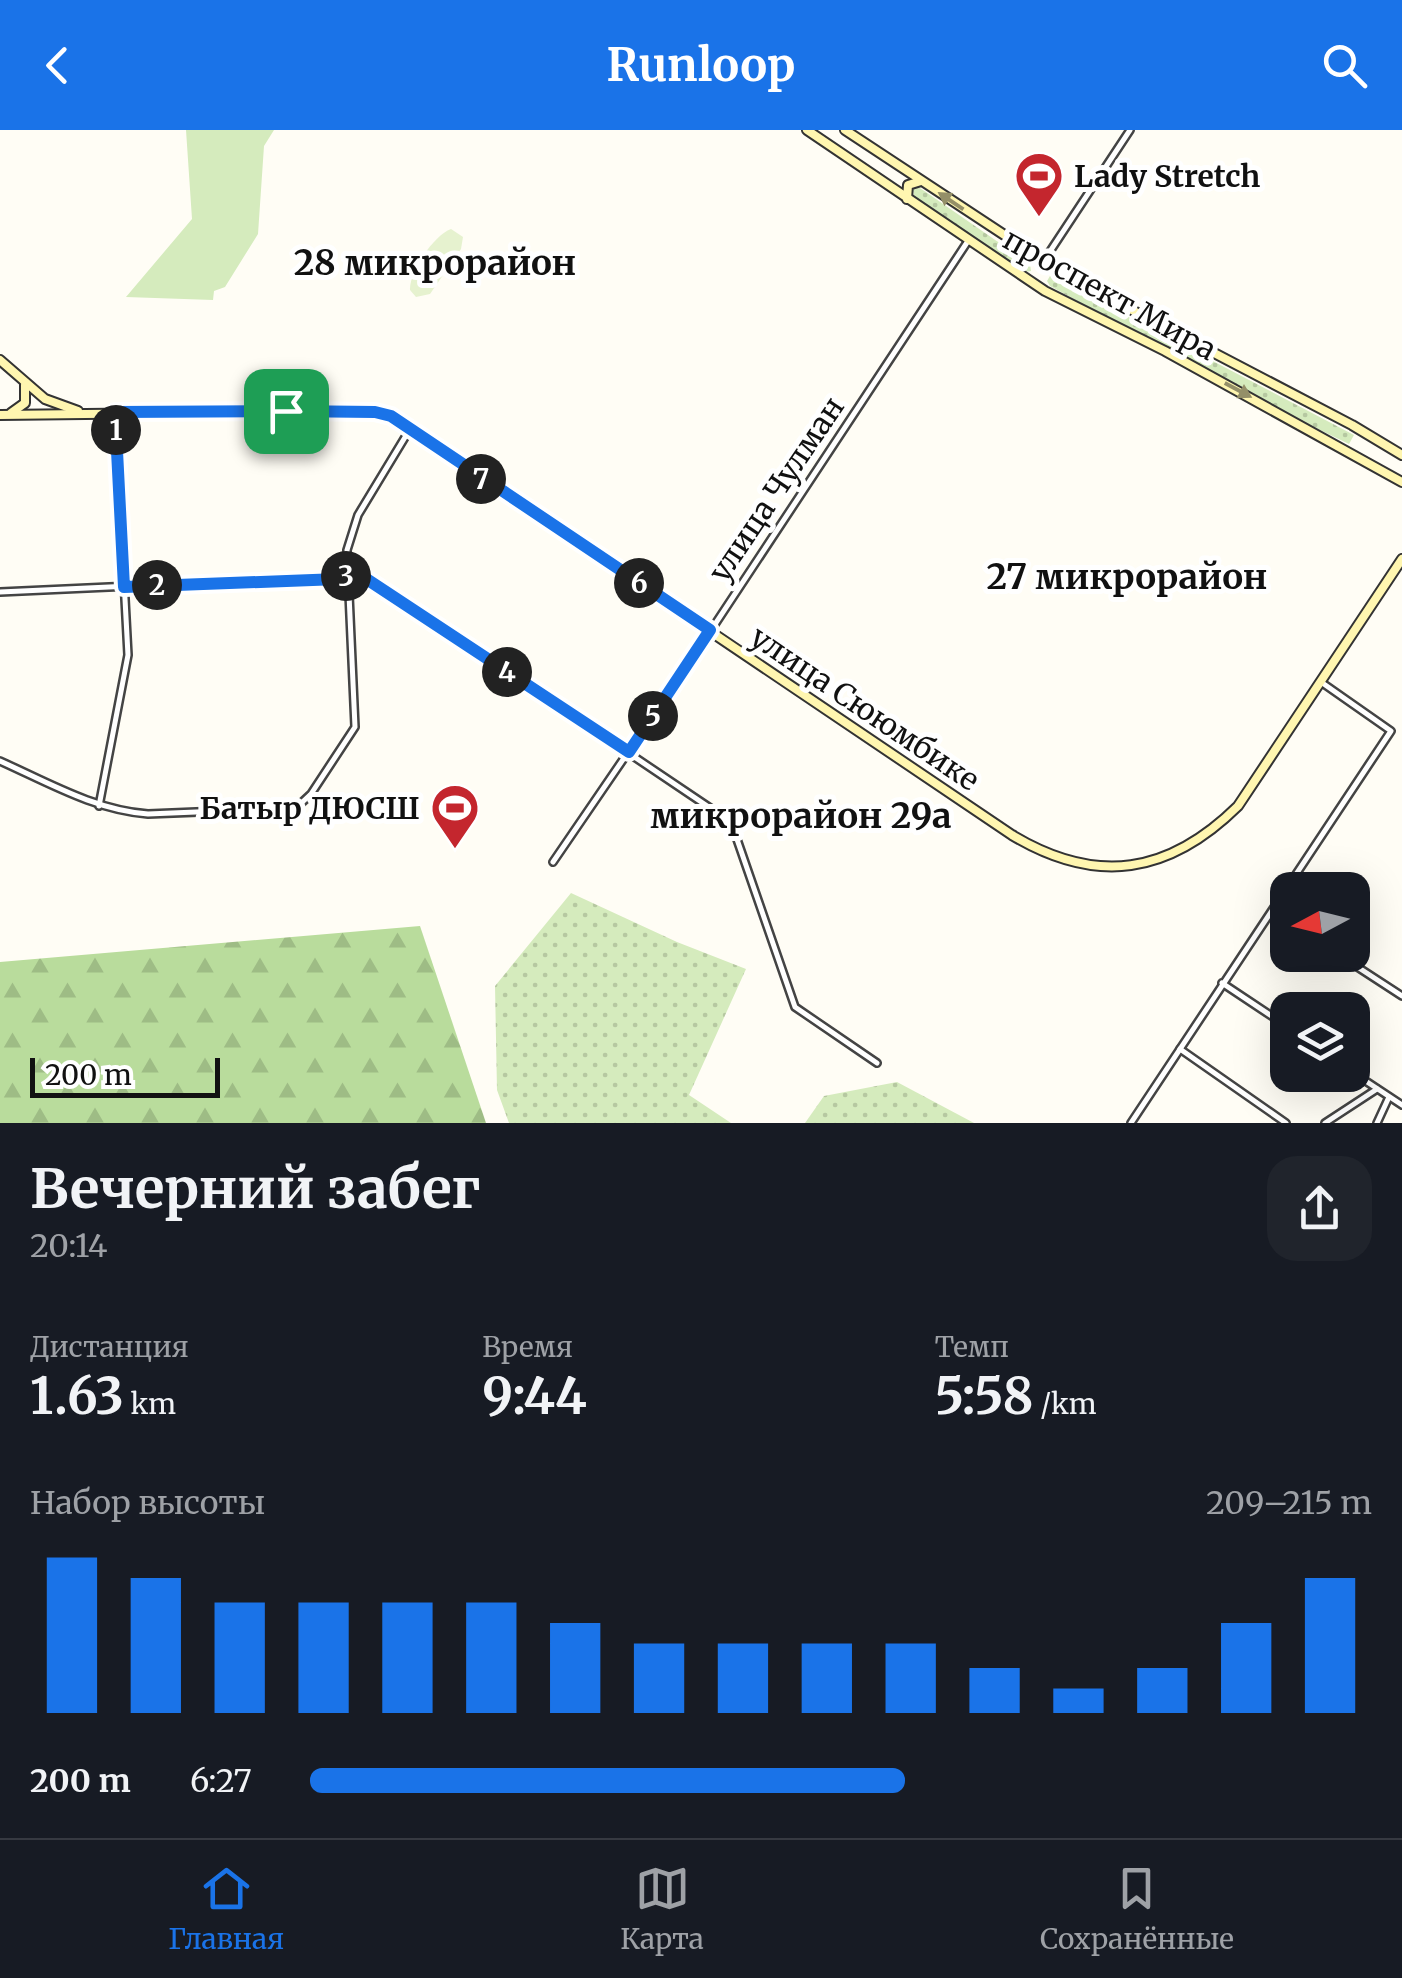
<!DOCTYPE html>
<html lang="ru">
<meta charset="utf-8">
<style>
:root{--surface:#171b24;--page:#20242c;--text:#f1f3f6;--muted:#9ea1a6;--line:#363941;--accent:#1a73e8}
body{margin:0;font-family:Merriweather,serif;background:var(--page);color:var(--text);height:100vh;display:flex;flex-direction:column;font-size:38px;white-space:nowrap}
*{box-sizing:border-box;margin:0}
p{font-size:32px;color:var(--muted)}
.icon{flex:none;width:55px;height:55px;fill:none;stroke:currentColor;stroke-width:2;stroke-linecap:round;stroke-linejoin:round}
.map{position:relative;height:993px;overflow:hidden}
.details{display:flex;flex-direction:column;background:var(--surface);flex:1}
.details>*{flex:none}
.needle{width:65px;rotate:263deg}
.buttons{position:absolute;left:1270px;top:742px;display:grid;gap:20px}
.buttons a{display:grid;place-items:center;width:100px;height:100px;border-radius:20px;background:var(--surface);box-shadow:0 10px 40px #0002;font-size:50px}
.scale{position:absolute;left:30px;bottom:25px;width:190px;box-sizing:border-box;padding-left:10px;border:5px solid #111;border-top:0;font-size:28px;line-height:35px;white-space:nowrap;color:#111;-webkit-text-stroke:8px #fff;paint-order:stroke}
.pin{position:absolute;display:grid;place-items:center;width:85px;height:85px;color:#fff;margin:-42px;border-radius:20px;box-shadow:0 5px 15px #0006}
.km{position:absolute;width:50px;height:50px;margin:-25px;border-radius:50%;background:#222;color:#fff;font-size:28px;line-height:50px;text-align:center}
.round{display:grid;place-items:center;flex:none;width:105px;height:105px;border-radius:30px;background:var(--page)}
.overview{display:flex;align-items:center;justify-content:space-between;height:170px;padding:0 30px}
h1{font-size:55px;font-weight:700;line-height:75px}
.metrics{display:grid;grid-template-columns:repeat(3,1fr);gap:15px;height:170px;padding:10px 30px}
.metrics div{display:grid;align-content:center}
.metrics b{font-size:50px;font-weight:700}
.metrics small{font-size:28px;font-weight:400}
.metrics p{font-size:28px}
.chart{height:280px;padding:20px 30px}
.chart p{display:flex;justify-content:space-between}
.chart svg{width:100%;height:180px;margin-top:10px;stroke:var(--accent);stroke-width:6}
ul{padding:0 30px;list-style:none;font-size:32px}
li{display:grid;grid-template-columns:160px 120px 1fr;align-items:center;height:75px}
li i{height:25px;border-radius:12px;background:var(--accent)}
header{display:flex;justify-content:space-between;align-items:center;height:130px;padding:0 30px;background:var(--accent);color:#fff;font-size:45px;font-weight:700}
.tab-bar{display:flex;justify-content:space-around;align-items:center;height:140px;border-top:2px solid var(--line);background:var(--surface);font-size:28px;color:var(--muted)}
.tab-bar a{display:grid;justify-items:center;gap:5px}
.tab-bar .on{color:var(--accent)}
.map>svg:first-child{display:block}
.grass{fill:url(#grass-dots)}
.forest{fill:url(#forest-firs)}
.park{fill:#d5ebbd}
.pitch{fill:#e6f2cf}
.lines{fill:none;stroke-linecap:round;stroke-linejoin:round}
.street-casing{stroke:#444;stroke-width:10}
.secondary-casing{stroke:#333;stroke-width:12}
.street{stroke:#fff;stroke-width:5}
.secondary{stroke:#fff6b0;stroke-width:8}
.oneway{fill:#948f68}
.route-casing{stroke:#fff;stroke-width:20}
.route{stroke:#1a73e8;stroke-width:12}
.labels{text-anchor:middle;dominant-baseline:central;stroke-width:10;stroke-linejoin:round;paint-order:stroke}
.poi-label{font-size:30px;font-weight:bold;fill:#111;stroke:#fff;text-anchor:start}
.street-label{font-size:30px;fill:#111;stroke:#fff}
.quarter-label{font-size:35px;font-weight:bold;fill:#111;stroke:#fff}
</style>
<header><svg class="icon" aria-label="back" viewBox="0 0 24 24"><path d="M15 5l-7 7 7 7"/></svg>Runloop<svg class="icon" aria-label="search" viewBox="0 0 24 24"><circle cx="10" cy="10" r="6"/><path d="M15 15l6 6"/></svg></header>
<div class="map">
<svg width="1402" height="993" viewBox="0 0 1402 993">
<defs>
<pattern id="grass-dots" width="8" height="8" patternUnits="userSpaceOnUse" patternTransform="scale(2.5)"><rect width="8" height="8" fill="#d5ebbd"/><path d="M2 2h.1M6 6h.1" fill="none" stroke="#b6c8a1" stroke-width="1.8" stroke-linecap="round"/></pattern>
<pattern id="forest-firs" width="22" height="20" patternUnits="userSpaceOnUse" patternTransform="scale(2.5)"><rect width="22" height="20" fill="#b9dc9c"/><path d="M5 1l3.5 6h-7zM16 11l3.5 6h-7z" fill="#9ebc85"/></pattern>
</defs>
<rect width="100%" height="100%" fill="#fffdf5"/>
<g class="grass">
<path d="M913,58H920L1030,134L1031,141L1024,142L914,66Z"/>
<path d="M1050,146L1354,305L1349,314L1250,266L1050,156L1047,151Z"/>
<path d="M571,763L677,812L746,839L689,965L731,993H509L497,960L495,856Z"/>
<path d="M897,952L974,993H805L824,966Z"/>
</g>
<path class="forest" d="M420,796L486,993H0V832Z"/>
<path class="park" d="M186,0H274L264,16L258,104L225,157L214,161L213,170L126,167L192,89Z"/>
<path class="pitch" d="M451,99L463,107L461,119L430,164L416,167L410,160C409,142 434,105 451,99Z"/>
<g class="lines">
<g class="street-casing">
<g id="street">
<path d="M1043,132L1130,0"/>
<path d="M0,462L349,446L365,448L379,455L731,692L795,877L877,933"/>
<path d="M0,631C49,653 95,680 148,684L296,678L311,664L355,597L347,420L358,385L410,299"/>
<path d="M99,676L128,525L115,282"/>
<path d="M553,732L700,517L968,111"/>
<path d="M1273,780L1288,789"/>
<path d="M1339,825L1402,866"/>
<path d="M1222,853L1288,897"/>
<path d="M1180,919L1286,993"/>
<path d="M1352,942L1402,975"/>
<path d="M1131,993L1391,601L1321,552"/>
<path d="M1325,993L1377,959"/>
<path d="M1377,993L1389,967"/>
</g>
</g>
<g class="secondary-casing">
<g id="secondary">
<path d="M807,0L1045,161L1165,221L1402,352"/>
<path d="M845,0L1065,145L1352,295L1402,325"/>
<path d="M907,69L908,55L921,51"/>
<path d="M0,230L45,269L78,281"/>
<path d="M11,283L25,273V255"/>
<path d="M0,285L337,281L375,282L391,286L1012,705C1097,756 1169,744 1238,676L1402,429"/>
</g>
</g>
<use href="#street" class="street"/>
<use href="#secondary" class="secondary"/>
</g>
<defs><path id="oneway-solid" d="M-6-.8H1V-3.2L6.5 0L1 3.2V.8H-6Z" transform="scale(2.5)"/></defs>
<g class="oneway">
<use href="#oneway-solid" transform="translate(951 71) rotate(-146)"/>
<use href="#oneway-solid" transform="translate(1238 260) rotate(28)"/>
</g>
<g class="lines">
<g class="route-casing">
<path id="route" d="M286,281L375,282L391,286L710,500L629,622L365,448L124,457L115,282Z"/>
</g>
<use href="#route" class="route"/>
</g>
<defs>
<g id="stadium-pin" transform="scale(2.5)"><path d="M0 17L-7.5 6A9.5 9.5 0 1 1 7.5 6Z" fill="#c4262e" stroke="#fff"/><path d="M0-5a6.5 5 0 1 0 0 10a6.5 5 0 1 0 0-10ZM-3.5-1.8h7v3.6h-7Z" fill="#fff"/></g>
</defs>
<g fill-rule="evenodd">
<use href="#stadium-pin" x="1039" y="46"/>
<use href="#stadium-pin" x="455" y="678"/>
</g>
<g class="labels">
<g class="poi-label">
<text x="1074" y="46">Lady Stretch</text>
<text x="420" y="678" text-anchor="end">Батыр ДЮСШ</text>
</g>
<g class="street-label">
<text transform="translate(1110 164) rotate(29)">проспект Мира</text>
<text transform="translate(776 359) rotate(-56)">улица Чулман</text>
<text transform="translate(865 578) rotate(34)">улица Сююмбике</text>
</g>
<g class="quarter-label">
<text x="435" y="133">28 микрорайон</text>
<text x="1127" y="447">27 микрорайон</text>
<text x="801" y="686">микрорайон 29а</text>
</g>
</g>
</svg>
<div class="buttons">
<a><svg class="needle" viewBox="-14 -14 28 28"><path d="M0-13l5 13h-10z" fill="#e53935"/><path d="M0 13l5-13h-10z" fill="#9ea1a6"/></svg></a>
<a><svg class="icon" aria-label="layers" viewBox="0 0 24 24"><path d="M12 4l9 5-9 5-9-5zM3 14l9 5 9-5"/></svg></a>
</div>
<div class="scale">200 m</div>
<div class="pin" style="left:286px;top:281px;background:#1e9e55"><svg class="icon" aria-label="arrive" viewBox="0 0 24 24"><path d="M6 21V4h12l-3 4 3 4H6"/></svg></div>
<b class="km" style="left:116px;top:300px">1</b>
<b class="km" style="left:157px;top:455px">2</b>
<b class="km" style="left:346px;top:446px">3</b>
<b class="km" style="left:507px;top:542px">4</b>
<b class="km" style="left:653px;top:586px">5</b>
<b class="km" style="left:639px;top:453px">6</b>
<b class="km" style="left:481px;top:349px">7</b>
</div>
<section class="details">
<div class="overview"><div><h1>Вечерний забег</h1><p>20:14</p></div><a class="round"><svg class="icon" aria-label="share" viewBox="0 0 24 24"><path d="M12 15V3M7 8l5-5 5 5M5 13v7h14v-7"/></svg></a></div>
<div class="metrics">
<div><p>Дистанция</p><b>1.63<small> km</small></b></div>
<div><p>Время</p><b>9:44</b></div>
<div><p>Темп</p><b>5:58<small> /km</small></b></div>
</div>
<div class="chart"><p><span>Набор высоты</span>209–215 m</p>
<svg viewBox="0 0 160 44" preserveAspectRatio="none"><path d="M5 44V6M15 44V11M25 44V17M35 44V17M45 44V17M55 44V17M65 44V22M75 44V27M85 44V27M95 44V27M105 44V27M115 44V33M125 44V38M135 44V33M145 44V22M155 44V11"/></svg>
</div>
<ul>
<li><b>200 m</b>6:27<i style="width:56%"></i></li>
</ul>
</section>
<nav class="tab-bar">
<a class="on"><svg class="icon" aria-label="home" viewBox="0 0 24 24"><path d="M3 11l9-7 9 7M6 9v11h12V9"/></svg>Главная</a>
<a><svg class="icon" aria-label="map" viewBox="0 0 24 24"><path d="M3 6l6-2 6 2 6-2v14l-6 2-6-2-6 2zM9 4v14M15 6v14"/></svg>Карта</a>
<a><svg class="icon" aria-label="saved" viewBox="0 0 24 24"><path d="M7 4h10v16l-5-4-5 4z"/></svg>Сохранённые</a>
</nav>
